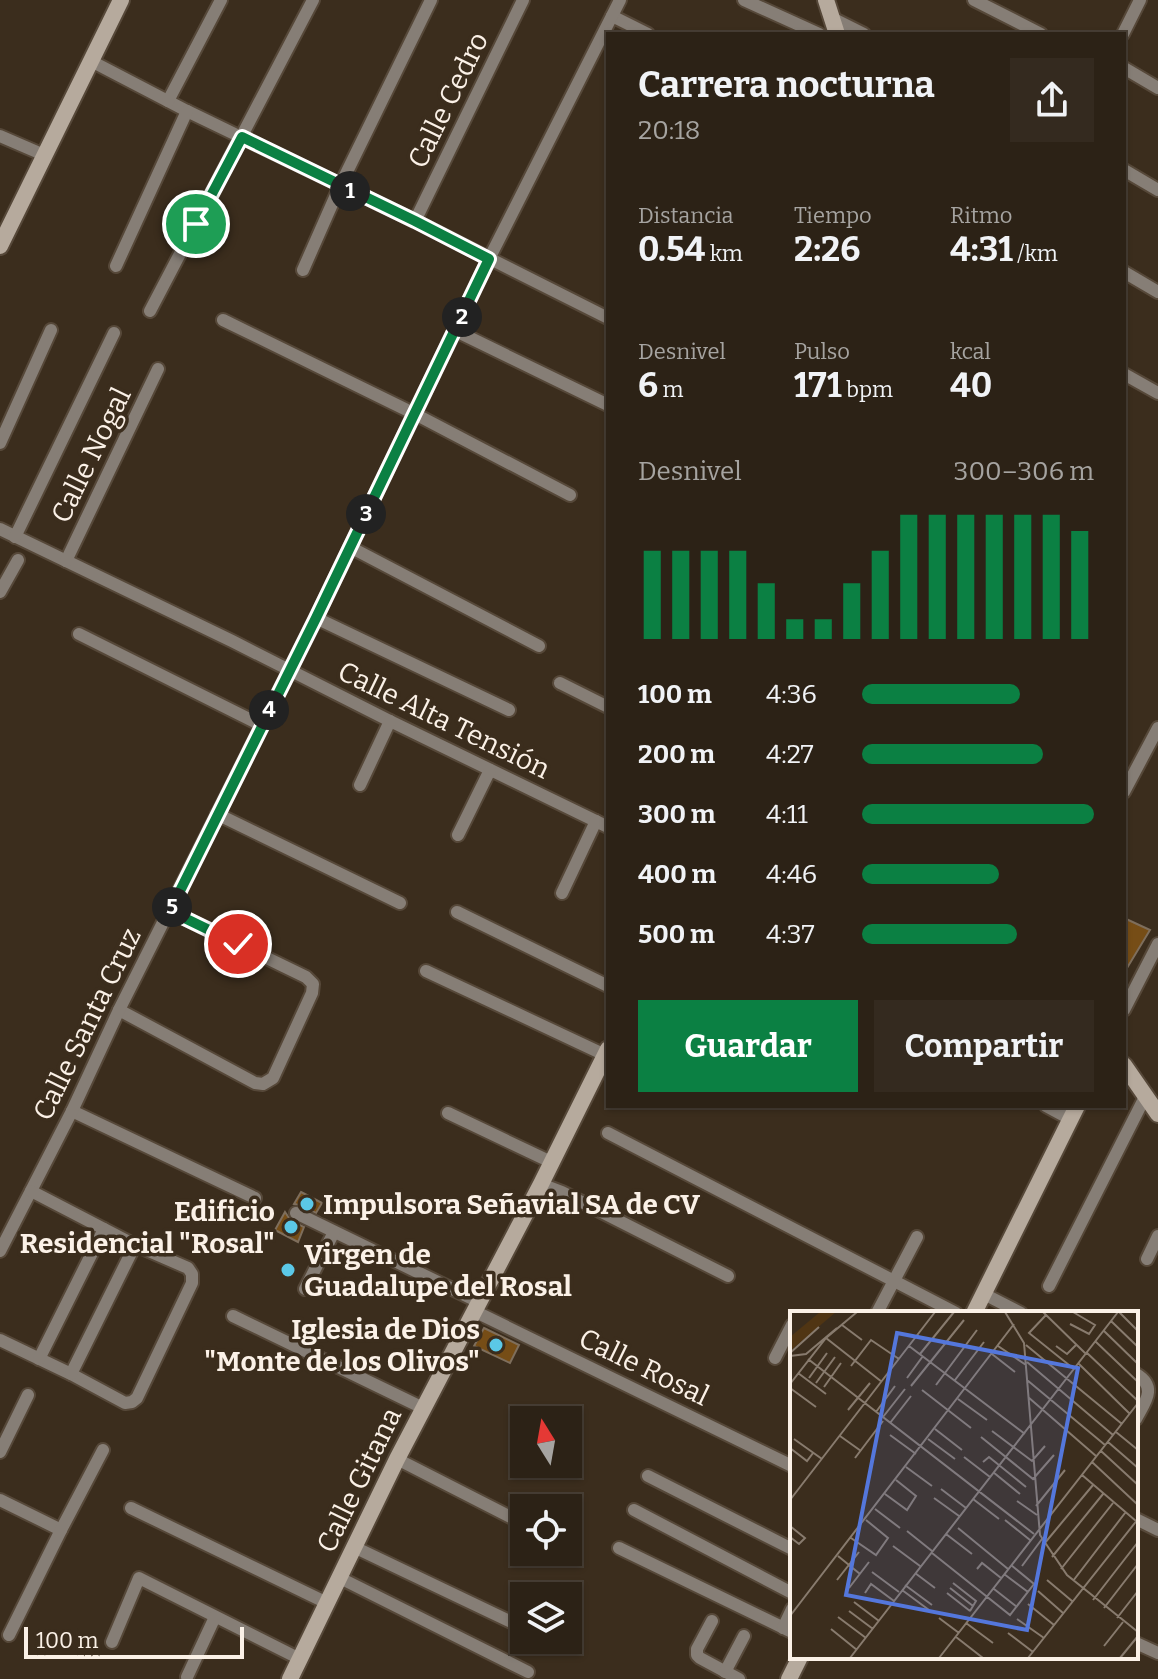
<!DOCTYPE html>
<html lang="es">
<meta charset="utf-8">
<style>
:root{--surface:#2c2216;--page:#342a1f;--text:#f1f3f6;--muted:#a6a4a1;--line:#483f35;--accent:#0b8043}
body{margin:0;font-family:Bitter,serif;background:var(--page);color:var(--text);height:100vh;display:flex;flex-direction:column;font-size:30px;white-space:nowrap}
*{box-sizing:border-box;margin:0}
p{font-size:26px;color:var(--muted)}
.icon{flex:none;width:44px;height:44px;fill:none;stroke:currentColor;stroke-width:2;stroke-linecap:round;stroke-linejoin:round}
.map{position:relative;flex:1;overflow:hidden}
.panel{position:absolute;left:606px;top:32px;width:520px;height:1076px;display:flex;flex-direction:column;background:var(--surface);border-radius:0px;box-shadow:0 2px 6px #0004,0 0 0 2px var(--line)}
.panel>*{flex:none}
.needle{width:52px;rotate:349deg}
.tools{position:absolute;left:510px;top:1406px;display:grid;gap:16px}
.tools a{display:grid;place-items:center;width:72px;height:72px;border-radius:0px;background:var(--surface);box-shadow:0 2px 6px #0004,0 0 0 2px var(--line);font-size:40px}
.scale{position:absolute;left:24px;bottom:20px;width:220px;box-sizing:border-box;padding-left:8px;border:4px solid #fbf1e7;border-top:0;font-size:22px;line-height:28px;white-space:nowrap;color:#fbf1e7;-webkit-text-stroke:6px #3b2d1d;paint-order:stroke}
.pin{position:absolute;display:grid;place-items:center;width:68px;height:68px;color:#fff;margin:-34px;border:4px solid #fff;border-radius:50%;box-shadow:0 2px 8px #0007}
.km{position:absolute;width:40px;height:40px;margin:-20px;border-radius:50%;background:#222;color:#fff;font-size:22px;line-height:40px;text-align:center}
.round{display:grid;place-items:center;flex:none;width:84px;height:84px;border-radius:0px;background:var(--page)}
.overview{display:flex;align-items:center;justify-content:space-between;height:136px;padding:0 32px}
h1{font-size:36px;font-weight:700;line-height:60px}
.stats{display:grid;grid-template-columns:repeat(3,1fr);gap:12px;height:136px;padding:8px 32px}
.stats div{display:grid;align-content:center}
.stats b{font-size:34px;font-weight:700}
.stats small{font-size:22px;font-weight:400}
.stats p{font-size:22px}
.chart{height:224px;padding:16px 32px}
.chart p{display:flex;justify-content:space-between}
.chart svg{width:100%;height:144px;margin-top:8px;stroke:var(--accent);stroke-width:6}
.button{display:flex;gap:16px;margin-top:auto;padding:16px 32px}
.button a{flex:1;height:92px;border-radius:0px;background:var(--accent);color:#fff;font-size:32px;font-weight:700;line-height:92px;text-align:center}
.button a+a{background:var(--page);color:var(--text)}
ul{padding:0 32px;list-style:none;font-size:26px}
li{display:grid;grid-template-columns:128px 96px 1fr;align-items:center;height:60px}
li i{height:20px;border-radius:10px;background:var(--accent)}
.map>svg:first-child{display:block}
.building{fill:#764d16;stroke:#7e6e5c;stroke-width:2}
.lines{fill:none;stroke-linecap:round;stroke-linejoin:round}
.street-casing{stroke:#564839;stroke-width:16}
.secondary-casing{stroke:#564839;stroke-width:20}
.street{stroke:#867e76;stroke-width:12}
.secondary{stroke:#b6aa9d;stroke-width:16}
.route-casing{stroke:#fff;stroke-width:16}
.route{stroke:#0b8043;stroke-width:10}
.poi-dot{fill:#5bc8e7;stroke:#3b2d1d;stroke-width:3}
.labels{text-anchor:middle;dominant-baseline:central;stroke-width:7;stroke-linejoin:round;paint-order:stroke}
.street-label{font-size:28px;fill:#fbf1e7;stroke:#3b2d1d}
.poi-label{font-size:28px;font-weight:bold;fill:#fbf1e7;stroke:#3b2d1d;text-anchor:start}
.inset-road{fill:none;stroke:#887b6e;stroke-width:2}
.view{fill:#5477dc;fill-opacity:0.15;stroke:#5477dc;stroke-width:4}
.inset-edge{fill:none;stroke:#fbf1e7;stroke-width:4}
</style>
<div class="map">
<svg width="1158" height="1679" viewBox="0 0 1158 1679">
<rect width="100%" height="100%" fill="#3b2d1d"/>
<g class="building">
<path d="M1124,918L1150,930L1124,973Z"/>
<path d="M301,1192L322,1203L316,1213L300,1205L294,1204Z"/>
<path d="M285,1212L291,1221L304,1227L298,1242L275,1230Z"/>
<path d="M484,1328L519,1345L510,1363L474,1346Z"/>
</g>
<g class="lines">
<g class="street-casing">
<g id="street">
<path d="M744,0L819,34"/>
<path d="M974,0L1041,34"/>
<path d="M612,16L648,34"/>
<path d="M832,18L864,34"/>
<path d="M1123,34L1140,0"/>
<path d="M91,61L187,111L415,221L608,318"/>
<path d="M1124,68L1158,88"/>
<path d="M168,101L221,0"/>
<path d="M0,136L44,155"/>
<path d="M1124,170L1158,190"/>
<path d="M415,221L523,0"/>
<path d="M116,266L187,111"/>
<path d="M303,270L340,186L431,0"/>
<path d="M1124,272L1158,292"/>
<path d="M150,311L313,0"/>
<path d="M223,320L415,414L570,495"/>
<path d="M456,331L608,405"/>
<path d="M1124,374L1158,393"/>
<path d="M0,443L51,330"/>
<path d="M0,529L232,641L390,721L608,827"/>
<path d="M15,537L114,333"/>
<path d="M350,547L539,646"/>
<path d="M66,561L158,369"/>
<path d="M0,592L18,560"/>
<path d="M316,618L509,710"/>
<path d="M79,634L261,725"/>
<path d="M560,683L608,707"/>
<path d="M360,785L390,721"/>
<path d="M1124,792L1158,728"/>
<path d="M217,814L400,903"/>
<path d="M458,835L490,770"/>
<path d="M562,893L596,821"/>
<path d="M457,912L608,986"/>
<path d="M426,971L605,1055"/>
<path d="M119,1010L255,1083L263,1084L273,1078L312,993L313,984L306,977L170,911"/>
<path d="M1124,1010L1158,944"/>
<path d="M1046,1106L1070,1119"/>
<path d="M72,1111L255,1198"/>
<path d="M448,1113L551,1162"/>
<path d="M608,1133L956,1313"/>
<path d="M541,1184L562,1192L728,1276"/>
<path d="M296,1213L479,1302"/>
<path d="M0,1251L72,1111L119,1010L316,618L489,259L620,0"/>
<path d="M1147,1259L1158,1236"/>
<path d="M1049,1286L1146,1095"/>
<path d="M305,1289L334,1232"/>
<path d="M984,1294L1021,1313"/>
<path d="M474,1311L792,1466"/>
<path d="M877,1313L917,1237"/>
<path d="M233,1316L423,1408"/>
<path d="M0,1340L71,1374L125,1403L132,1402L137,1398L192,1283V1274L188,1268L135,1245L31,1191"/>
<path d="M775,1358L792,1325"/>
<path d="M39,1359L104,1229"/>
<path d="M71,1374L135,1245"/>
<path d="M1136,1374C1158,1387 1145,1402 1136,1419"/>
<path d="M0,1452L28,1395"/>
<path d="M397,1459L524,1524"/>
<path d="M648,1476L792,1549"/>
<path d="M0,1500L61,1530"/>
<path d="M131,1508L327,1603"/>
<path d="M634,1510L792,1593"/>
<path d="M1136,1519L1158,1530"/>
<path d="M354,1547L524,1628"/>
<path d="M619,1548L792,1632"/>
<path d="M340,1578L528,1672"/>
<path d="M712,1621L697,1649V1655L700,1658L739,1679"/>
<path d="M783,1628L792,1609"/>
<path d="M9,1635L61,1530L103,1450"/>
<path d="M112,1642L139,1578L300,1659"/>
<path d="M1136,1643L1158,1653"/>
<path d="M725,1672L744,1636"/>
<path d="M187,1677L215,1617"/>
</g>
</g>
<g class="secondary-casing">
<g id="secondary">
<path d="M826,0L837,34"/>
<path d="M0,246L121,0"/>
<path d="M1124,1065L1158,1114"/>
<path d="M974,1313L1077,1106"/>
<path d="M290,1679L397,1459L541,1184L608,1049"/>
<path d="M789,1679L800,1657"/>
</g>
</g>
<use href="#street" class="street"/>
<use href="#secondary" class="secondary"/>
</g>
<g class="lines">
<g class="route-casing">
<path id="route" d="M196,224L242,137L415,221L489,259L316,618L170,911L238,944"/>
</g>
<use href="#route" class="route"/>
</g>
<g class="poi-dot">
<circle cx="307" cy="1204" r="8"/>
<circle cx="291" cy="1227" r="8"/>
<circle cx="288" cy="1270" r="8"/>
<circle cx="496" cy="1345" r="8"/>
</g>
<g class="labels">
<g class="street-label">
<text transform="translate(448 100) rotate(-64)">Calle Cedro</text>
<text transform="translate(91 455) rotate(-64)">Calle Nogal</text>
<text transform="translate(444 720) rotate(26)">Calle Alta Tensión</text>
<text transform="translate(87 1024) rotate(-64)">Calle Santa Cruz</text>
<text transform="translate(644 1367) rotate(26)">Calle Rosal</text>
<text transform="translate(359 1480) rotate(-64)">Calle Gitana</text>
</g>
<g class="poi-label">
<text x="323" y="1204">Impulsora Señavial SA de CV</text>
<text x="275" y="1211" text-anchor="end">Edificio<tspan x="275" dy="32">Residencial "Rosal"</tspan></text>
<text x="304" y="1254">Virgen de<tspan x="304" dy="32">Guadalupe del Rosal</tspan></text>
<text x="480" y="1329" text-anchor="end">Iglesia de Dios<tspan x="480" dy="32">"Monte de los Olivos"</tspan></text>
</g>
</g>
<g transform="translate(790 1311)">
<rect width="348" height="348" fill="#3b2d1d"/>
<path d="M30,1H46L0,40V26Z" fill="#503513"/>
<path class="inset-road" d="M215,1L234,32L250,224L277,264L348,321M253,1L295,42M329,1L348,20M256,4L239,22L284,58M321,10L348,36M280,13L299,23L305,14L283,1M52,14L72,29M314,20L348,53M36,27L92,71M305,30L348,71M236,34L332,113M119,35L235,123M208,35L236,54M266,35L277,43L287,33M296,41L348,90M0,42L29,16M130,43L164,1M202,43L225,61M0,45L16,43L47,17M18,48L244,223M237,51L323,124M288,52L340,103M61,55L81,29L109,48M8,62L36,83M19,67L37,42M117,67L133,45M165,69L194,31M237,69L315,134M26,72L45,46M0,73L36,27L67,1M146,74L187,19M121,75L174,9M34,76L51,52M0,77L26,96M132,79L181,117M238,86L306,145M168,88L197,109M58,99L80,72M86,101L105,75M93,106L115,78M100,112L121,85M145,118L172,139M202,120L242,150L255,135M326,121L348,139M100,124L126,143M50,125L71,140M191,126L243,168L264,144M4,128L32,148M138,128L165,148M318,131L348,157M0,137L17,150L23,142M311,140L348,174M174,146L200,166M65,147L93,110M193,151L199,146L236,176M302,151L348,194M116,156L142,175M203,161L230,183M292,164L346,210M151,178L176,197M95,183L117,199L126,185L106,169M144,187L169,205M183,188L209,208M0,189L145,1M227,190L247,204M246,195L275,159M85,198L110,217M215,209L240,229M0,215L15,227L9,233L0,226M168,217L218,258M117,220L142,240M156,223L182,243M61,227L86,244L98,227L76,209M254,233L303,174M103,235L130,255M142,242L220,304L244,273L221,254M48,245L70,263M262,246L313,183M232,255L252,228M187,258L192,252L211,267M271,258L323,192M82,261L109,281M125,262L145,277M214,263L238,281M47,269L69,241M257,269L282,290M283,270L335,202M163,272L186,290L180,300M115,274L142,294M59,277L79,251M160,277L183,295M204,278L227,296M112,279L139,299M248,280L273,302M75,282L81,273L104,290M157,282L180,300M303,289L348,231M64,291L89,310M238,293L264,314M314,297L348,253M59,300L83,318M0,305L224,13M48,306L76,327M149,307L169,322M327,307L348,280M227,308L254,327M176,312L203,332M41,318L67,339M218,322L243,341M166,326L193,347M314,335L333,311M60,347L328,1M149,347L348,92M238,347L348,208M330,347L348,325"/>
<path class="view" d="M107,22L288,57L237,319L56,284Z"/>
<rect width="348" height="348" class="inset-edge"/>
</g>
</svg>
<div class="tools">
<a><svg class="needle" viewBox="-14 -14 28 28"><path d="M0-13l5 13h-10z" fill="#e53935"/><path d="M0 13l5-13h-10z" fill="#a6a4a1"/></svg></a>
<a><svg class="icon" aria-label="locate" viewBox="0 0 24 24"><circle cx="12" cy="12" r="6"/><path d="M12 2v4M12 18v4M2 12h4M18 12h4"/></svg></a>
<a><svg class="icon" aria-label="layers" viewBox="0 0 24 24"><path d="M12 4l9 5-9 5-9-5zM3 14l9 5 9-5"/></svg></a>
</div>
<div class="scale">100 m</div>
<div class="pin" style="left:196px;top:224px;background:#1e9e55"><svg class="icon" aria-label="arrive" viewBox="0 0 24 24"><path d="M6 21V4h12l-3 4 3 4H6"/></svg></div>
<div class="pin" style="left:238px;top:944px;background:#d93025"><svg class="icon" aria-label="check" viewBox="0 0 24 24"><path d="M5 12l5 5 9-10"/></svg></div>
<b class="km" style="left:350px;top:191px">1</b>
<b class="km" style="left:462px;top:317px">2</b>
<b class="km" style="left:366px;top:514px">3</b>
<b class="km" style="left:269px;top:710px">4</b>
<b class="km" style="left:172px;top:907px">5</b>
<section class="panel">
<div class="overview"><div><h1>Carrera nocturna</h1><p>20:18</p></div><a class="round"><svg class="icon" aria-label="share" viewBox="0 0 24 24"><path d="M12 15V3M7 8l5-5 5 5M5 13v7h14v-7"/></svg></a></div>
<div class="stats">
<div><p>Distancia</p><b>0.54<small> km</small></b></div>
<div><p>Tiempo</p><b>2:26</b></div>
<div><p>Ritmo</p><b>4:31<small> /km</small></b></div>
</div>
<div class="stats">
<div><p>Desnivel</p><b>6<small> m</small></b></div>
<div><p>Pulso</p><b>171<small> bpm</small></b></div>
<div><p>kcal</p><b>40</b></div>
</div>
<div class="chart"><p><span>Desnivel</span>300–306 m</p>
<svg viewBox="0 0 160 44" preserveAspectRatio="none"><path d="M5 44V17M15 44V17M25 44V17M35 44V17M45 44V27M55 44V38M65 44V38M75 44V27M85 44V17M95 44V6M105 44V6M115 44V6M125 44V6M135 44V6M145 44V6M155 44V11"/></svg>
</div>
<ul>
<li><b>100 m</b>4:36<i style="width:68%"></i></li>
<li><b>200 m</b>4:27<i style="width:78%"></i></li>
<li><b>300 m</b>4:11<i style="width:100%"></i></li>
<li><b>400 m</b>4:46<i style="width:59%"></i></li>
<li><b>500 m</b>4:37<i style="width:67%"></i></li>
</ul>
<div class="button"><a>Guardar</a><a>Compartir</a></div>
</section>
</div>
